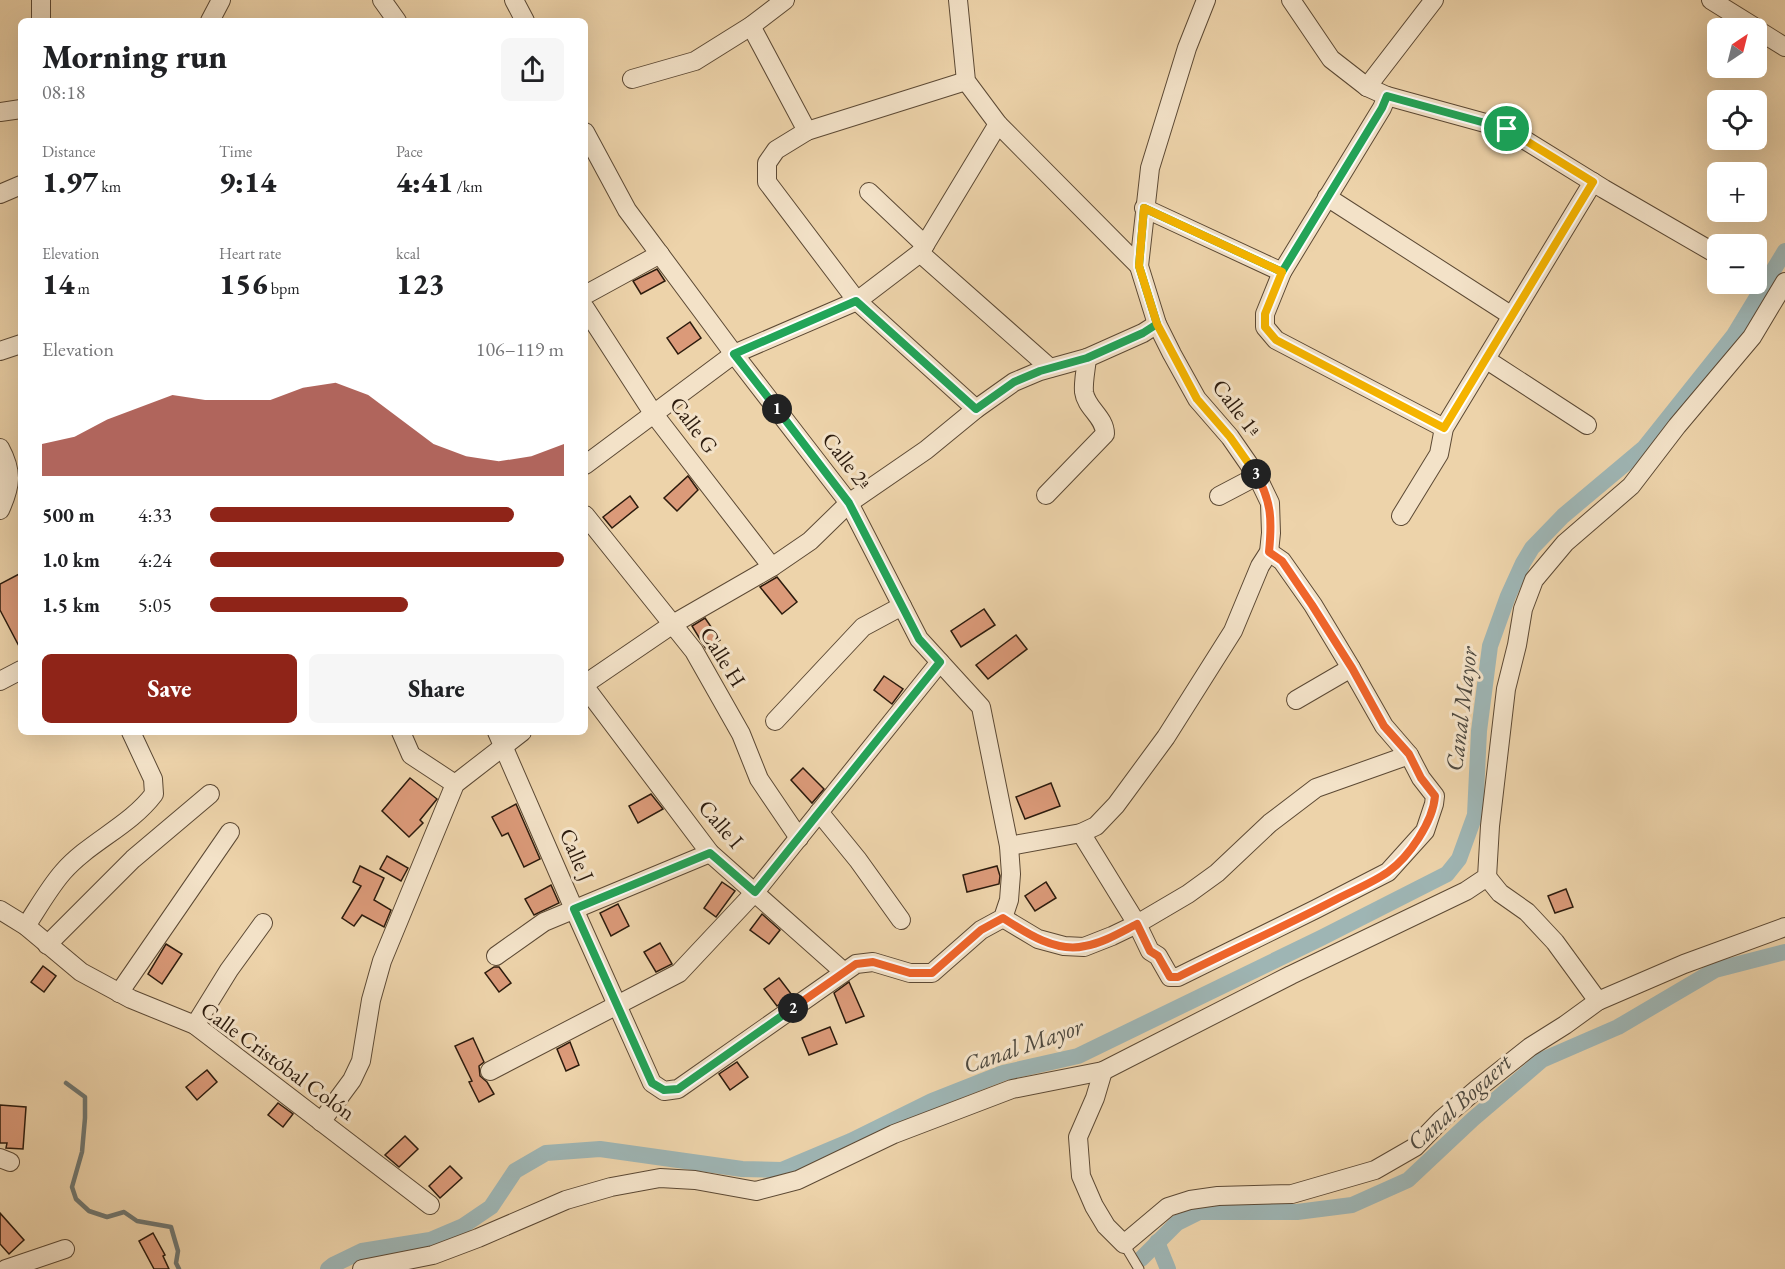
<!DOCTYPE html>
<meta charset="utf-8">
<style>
:root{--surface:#fff;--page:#f6f6f6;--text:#202124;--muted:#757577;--accent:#8f2418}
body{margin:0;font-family:"EB Garamond",serif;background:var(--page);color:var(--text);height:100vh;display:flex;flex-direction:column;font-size:22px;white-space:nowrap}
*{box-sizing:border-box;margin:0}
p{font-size:20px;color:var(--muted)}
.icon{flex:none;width:33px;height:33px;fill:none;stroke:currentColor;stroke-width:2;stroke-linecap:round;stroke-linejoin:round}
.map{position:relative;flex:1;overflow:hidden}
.sheet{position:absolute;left:18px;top:18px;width:570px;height:717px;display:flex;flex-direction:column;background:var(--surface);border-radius:9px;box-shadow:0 6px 24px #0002}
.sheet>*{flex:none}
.needle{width:39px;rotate:35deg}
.tools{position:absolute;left:1707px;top:18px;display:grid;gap:12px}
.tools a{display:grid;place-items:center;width:60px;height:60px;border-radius:9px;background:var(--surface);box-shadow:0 6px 24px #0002;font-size:30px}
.pin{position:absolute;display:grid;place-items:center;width:51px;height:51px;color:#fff;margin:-26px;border:3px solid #fff;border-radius:50%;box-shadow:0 2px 6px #0007}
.km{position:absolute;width:30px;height:30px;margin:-15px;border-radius:50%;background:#222;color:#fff;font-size:16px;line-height:30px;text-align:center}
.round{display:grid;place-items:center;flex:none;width:63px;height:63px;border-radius:9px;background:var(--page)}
.head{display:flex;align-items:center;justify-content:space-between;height:102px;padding:0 24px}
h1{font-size:33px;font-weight:800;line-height:45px}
.stats{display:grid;grid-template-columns:repeat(3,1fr);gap:9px;height:102px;padding:6px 24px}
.stats div{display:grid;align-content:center}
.stats b{font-size:30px;font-weight:800}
.stats small{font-size:16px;font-weight:400}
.stats p{font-size:16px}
.chart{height:168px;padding:12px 24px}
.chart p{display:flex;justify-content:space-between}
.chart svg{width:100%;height:108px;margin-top:6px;fill:var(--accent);opacity:.7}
.action{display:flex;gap:12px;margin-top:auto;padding:12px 24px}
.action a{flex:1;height:69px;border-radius:9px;background:var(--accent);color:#fff;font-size:24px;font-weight:800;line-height:69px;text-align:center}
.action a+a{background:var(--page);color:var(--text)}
ul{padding:0 24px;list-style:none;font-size:20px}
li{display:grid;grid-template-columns:96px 72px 1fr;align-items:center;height:45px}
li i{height:15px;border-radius:8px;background:var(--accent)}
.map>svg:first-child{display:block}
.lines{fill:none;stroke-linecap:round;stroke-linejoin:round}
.stream{stroke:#707771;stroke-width:4.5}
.canal{stroke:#9eb5b4;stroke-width:16}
.building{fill:#db9a79;stroke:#2c1b0d;stroke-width:1.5}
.lane-casing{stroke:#5c4934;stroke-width:11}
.street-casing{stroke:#5c4934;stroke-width:20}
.lane{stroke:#f3e2c8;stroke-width:9}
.street{stroke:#f3e2c8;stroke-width:18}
.split-1-casing{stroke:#fff;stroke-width:12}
.split-2-casing{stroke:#fff;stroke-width:12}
.split-3-casing{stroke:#fff;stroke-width:12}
.split-4-casing{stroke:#fff;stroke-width:12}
.split-1{stroke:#22a559;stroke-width:8}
.split-2{stroke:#22a559;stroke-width:8}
.split-3{stroke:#f0652b;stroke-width:8}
.split-4{stroke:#f5b400;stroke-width:8}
.labels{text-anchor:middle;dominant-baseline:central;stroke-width:6;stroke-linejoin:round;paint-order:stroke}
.street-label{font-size:22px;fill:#2c1b0d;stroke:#f3e2c8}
.water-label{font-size:24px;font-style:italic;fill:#4e493f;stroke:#f3e2c8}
</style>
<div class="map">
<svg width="1785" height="1269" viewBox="0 0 1785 1269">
<rect width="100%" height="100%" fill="#edd3aa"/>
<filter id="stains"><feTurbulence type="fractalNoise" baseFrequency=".00333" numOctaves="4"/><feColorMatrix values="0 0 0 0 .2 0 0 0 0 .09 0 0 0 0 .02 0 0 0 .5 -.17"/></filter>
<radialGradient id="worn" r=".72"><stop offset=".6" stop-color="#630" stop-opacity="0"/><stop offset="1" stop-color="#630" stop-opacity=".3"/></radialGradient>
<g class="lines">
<path class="stream" d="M66,1083L85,1097V1118L82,1152L72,1187L76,1199L89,1211L107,1217L124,1212L137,1221L171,1227L178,1251L176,1263L179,1269"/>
<g class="canal">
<path d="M1157,1242L1168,1269"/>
<path d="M1141,1259L1177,1223L1199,1212H1297L1352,1205L1408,1180L1473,1119L1542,1060L1618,1027L1715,970L1785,952"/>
<path d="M328,1269L333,1265L362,1251L430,1240L463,1226L491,1207L515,1171L546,1153L600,1149L742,1169L782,1170L851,1141L932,1101L1003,1073L1078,1056L1321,938L1447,874L1459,859L1475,815L1479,731L1490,646L1508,596L1523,563L1532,548L1563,516L1644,448L1734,335L1785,251"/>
</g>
</g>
<g class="building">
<path d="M657,269L665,281L641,294L633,281Z"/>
<path d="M690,322L701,338L678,354L667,338Z"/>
<path d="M688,476L698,490L677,511L664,498Z"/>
<path d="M630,496L638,507L612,528L603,517Z"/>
<path d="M21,573V650L0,610V584Z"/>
<path d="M777,577L797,602L782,614L760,587Z"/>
<path d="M984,609L995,625L961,647L951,631Z"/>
<path d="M705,618L720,640L706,649L692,626Z"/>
<path d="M1016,635L1027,649L988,679L976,665Z"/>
<path d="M884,676L903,689L892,704L874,690Z"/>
<path d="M803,768L824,789L812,803L791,780Z"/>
<path d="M410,778L437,799L420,820L423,823L409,837L382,811Z"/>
<path d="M1051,783L1060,806L1025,819L1016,797Z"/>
<path d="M651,794L663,809L638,823L629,806Z"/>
<path d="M516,804L540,859L524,867L508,833L502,836L492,817Z"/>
<path d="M387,856L408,868L401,881L380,869Z"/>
<path d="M360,866L384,878L374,900L391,910L384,927L362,915L354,926L342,918L361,886L353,882Z"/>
<path d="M997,866L1000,876L999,884L967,892L963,875Z"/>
<path d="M722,882L735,891L716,917L704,908Z"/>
<path d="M1046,882L1056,898L1035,911L1025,896Z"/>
<path d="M551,885L559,903L534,915L525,899Z"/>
<path d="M1566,889L1573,907L1555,913L1548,896Z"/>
<path d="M618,904L629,926L611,936L600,913Z"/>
<path d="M762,914L780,930L769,944L750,930Z"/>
<path d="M660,943L672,964L656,972L644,952Z"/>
<path d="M166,944L182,954L162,984L148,974Z"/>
<path d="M43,966L56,976L44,992L31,982Z"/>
<path d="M494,967H499L511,983L499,992L485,973Z"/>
<path d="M779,978L792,995L777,1006L764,989Z"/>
<path d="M849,982L864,1016L846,1023L834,993Z"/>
<path d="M830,1027L837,1044L809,1055L802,1038Z"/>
<path d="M473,1038L484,1062L479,1066L480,1076L487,1082L494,1094L479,1102L469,1082L472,1081L455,1046Z"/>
<path d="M570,1042L579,1065L566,1071L557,1049Z"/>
<path d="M737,1062L748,1077L730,1090L719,1074Z"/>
<path d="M207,1070L217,1082L197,1100L186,1087Z"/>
<path d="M278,1103L293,1114L283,1127L268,1115Z"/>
<path d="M0,1105L26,1107L23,1149L6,1148L7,1143H0Z"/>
<path d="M405,1136L418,1149L399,1167L385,1155Z"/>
<path d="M450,1166L462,1178L440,1198L429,1186Z"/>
<path d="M0,1213L24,1240L9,1254L0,1244Z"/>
<path d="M153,1233L165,1255L163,1256L169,1269H154L139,1241Z"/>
</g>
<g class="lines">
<g class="lane-casing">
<path id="lane" d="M1124,1244L1139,1269"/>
</g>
<g class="street-casing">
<g id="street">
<path d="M41,0V21"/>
<path d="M382,0L397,21"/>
<path d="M514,0L525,21"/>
<path d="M958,0L966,81L998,124L1139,266"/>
<path d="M1291,0L1331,59L1367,87L1387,96L1507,129L1604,189L1718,255"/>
<path d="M1711,0L1756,28"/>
<path d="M210,21L221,0"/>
<path d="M751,26L807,131"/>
<path d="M1756,29L1785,47"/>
<path d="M632,79L695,61L751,26L785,0"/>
<path d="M966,81L807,131L776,150L767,163V182L857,301L976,409"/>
<path d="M1367,87L1434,0"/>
<path d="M1387,96L1382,108L1282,272L1265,314V327L1276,340L1444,428"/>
<path d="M0,112L21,109"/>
<path d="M869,192L925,245"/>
<path d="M0,194L21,185"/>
<path d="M1327,197L1512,316"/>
<path d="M1144,208L1282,272"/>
<path d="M920,253L1050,368"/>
<path d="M585,295L660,254"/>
<path d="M585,308L653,413L772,567"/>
<path d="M0,351L21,344"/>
<path d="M1487,360L1587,425"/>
<path d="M0,448C13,472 11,486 0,510"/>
<path d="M585,465L734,354L857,301L920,253L998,124"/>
<path d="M1046,495L1105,434C1105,417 1086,408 1084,392C1083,382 1086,369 1087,358"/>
<path d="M1219,496L1257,476"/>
<path d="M585,515L694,651L741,734L759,779L799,838"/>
<path d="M1401,516L1439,454L1444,428L1593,182"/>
<path d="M0,681L21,670"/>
<path d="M585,684L673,624L772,567L810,541L849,503L926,450L976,409L1014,382L1040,371L1087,358L1143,333L1157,324"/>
<path d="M585,687L710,853L844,972"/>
<path d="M1296,700L1351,668"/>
<path d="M775,721L863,627L902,606"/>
<path d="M401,732L411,755L455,784"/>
<path d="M497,732L574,909L652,1083L664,1091L678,1089L856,964L873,962L910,973H932L981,930L1003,918L1009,900L1011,874L1009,846L981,707L919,639L849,503L734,354L627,210L585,132"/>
<path d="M819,812L858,860L901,920"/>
<path d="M1081,833L1137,924L1150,951L1158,956L1170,977H1178L1316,909L1388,872L1425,831L1434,804L1435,796L1421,778L1409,755L1384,726L1351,668L1313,605L1282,561L1269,552"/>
<path d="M1009,846L1081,833L1096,826L1116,805L1166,737L1233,631L1260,566L1269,552L1271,533L1270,503L1257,476L1230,437L1197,399L1172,354L1157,324L1139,266L1150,168L1187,48L1206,0"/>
<path d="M1487,877L1500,893L1527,912L1555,942L1598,1001"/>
<path d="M0,910L26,926L81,972L131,999L195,1025L430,1205"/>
<path d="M1003,918L1038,939L1064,946L1084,947L1112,936L1137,924L1188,894L1217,873L1270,823L1316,788L1409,755"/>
<path d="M26,926C38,908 49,888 63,872C89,842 130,826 154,794L153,779L131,732"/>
<path d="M47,945L133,859L210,794"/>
<path d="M496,956L544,922L710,853"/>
<path d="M119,993L230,832"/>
<path d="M195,1025L229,970L263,923"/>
<path d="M490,1071L679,973L755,892L940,662"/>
<path d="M1103,1071L1095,1098L1078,1137L1081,1176L1094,1206L1106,1226L1124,1244L1168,1207L1190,1200L1218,1196L1292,1194L1375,1170L1415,1147L1442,1119L1477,1089L1530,1047L1565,1025L1598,1001L1684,964L1785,927"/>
<path d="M321,1122L352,1080L361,1061L371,1000L382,961L455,784L522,732"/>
<path d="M0,1158L10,1162"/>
<path d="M6,1269L65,1249"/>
<path d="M362,1269L433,1255L478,1238L566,1200L611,1187L660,1178L695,1180L756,1191L798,1180L894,1134L1012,1089L1103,1071L1291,975L1466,891L1487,877L1490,826L1506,689L1517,645L1523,609L1534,580L1565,543L1631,486L1677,426L1752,337L1785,282"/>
</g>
</g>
<use href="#lane" class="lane"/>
<use href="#street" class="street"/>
</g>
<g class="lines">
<g class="split-1-casing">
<path id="split-1" d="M777,409L734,354L856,301L976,409L1014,382L1040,371L1087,358L1143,333L1157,324L1139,266L1144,208L1282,272L1382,108L1387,96L1507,129"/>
</g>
<g class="split-2-casing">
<path id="split-2" d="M777,409L849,503L919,639L940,662L755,892L710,853L574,909L652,1083L664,1090L678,1089L793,1008"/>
</g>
<g class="split-3-casing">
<path id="split-3" d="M793,1008L856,964L873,962L910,973H932L981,930L1003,918C1026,933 1056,953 1085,946C1103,943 1121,932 1137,924L1150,951L1158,956L1170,977H1178C1230,951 1283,927 1335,900C1352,891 1372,883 1388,872C1409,857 1433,822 1435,796L1421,778L1409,754L1384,726L1352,668L1312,605L1282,561L1269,552C1272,521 1272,502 1256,474"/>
</g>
<g class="split-4-casing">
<path id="split-4" d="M1256,474L1230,437L1197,399L1157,324L1139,266L1144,208L1282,272L1265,314V327L1276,340L1444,428L1593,182L1507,129"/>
</g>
<use href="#split-1" class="split-1"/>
<use href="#split-2" class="split-2"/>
<use href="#split-3" class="split-3"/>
<use href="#split-4" class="split-4"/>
</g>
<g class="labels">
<g class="street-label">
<text transform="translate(1237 408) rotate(53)">Calle 1ª</text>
<text transform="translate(694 425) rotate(53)">Calle G</text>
<text transform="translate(847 461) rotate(53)">Calle 2ª</text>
<text transform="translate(723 657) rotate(58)">Calle H</text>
<text transform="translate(721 824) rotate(49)">Calle I</text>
<text transform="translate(577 855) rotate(67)">Calle J</text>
<text transform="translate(278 1061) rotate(36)">Calle Cristóbal Colón</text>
</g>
<g class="water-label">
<text transform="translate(1461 709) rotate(-83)">Canal Mayor</text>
<text transform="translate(1023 1045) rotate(-19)">Canal Mayor</text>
<text transform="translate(1459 1102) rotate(-42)">Canal Bogaert</text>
</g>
</g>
<rect width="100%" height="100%" filter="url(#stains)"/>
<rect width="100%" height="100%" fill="url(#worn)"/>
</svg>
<div class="tools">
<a><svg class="needle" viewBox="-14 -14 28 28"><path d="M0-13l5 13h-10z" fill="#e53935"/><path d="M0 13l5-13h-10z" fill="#757577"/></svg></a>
<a><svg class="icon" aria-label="locate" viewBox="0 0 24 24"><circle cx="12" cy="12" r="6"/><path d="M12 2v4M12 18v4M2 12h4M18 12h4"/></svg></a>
<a>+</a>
<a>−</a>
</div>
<div class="pin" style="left:1507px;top:129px;background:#1e9e55"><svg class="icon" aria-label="arrive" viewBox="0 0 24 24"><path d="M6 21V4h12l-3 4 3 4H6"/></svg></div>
<b class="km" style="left:777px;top:409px">1</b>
<b class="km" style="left:793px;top:1008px">2</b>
<b class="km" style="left:1256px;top:474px">3</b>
<section class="sheet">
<div class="head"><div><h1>Morning run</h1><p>08:18</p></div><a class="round"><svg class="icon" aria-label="share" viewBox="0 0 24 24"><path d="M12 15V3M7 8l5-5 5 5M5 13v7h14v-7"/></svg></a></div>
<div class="stats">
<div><p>Distance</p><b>1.97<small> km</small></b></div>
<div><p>Time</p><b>9:14</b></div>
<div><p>Pace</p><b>4:41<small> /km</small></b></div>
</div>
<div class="stats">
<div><p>Elevation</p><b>14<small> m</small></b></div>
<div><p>Heart rate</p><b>156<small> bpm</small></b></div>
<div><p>kcal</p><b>123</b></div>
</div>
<div class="chart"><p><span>Elevation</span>106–119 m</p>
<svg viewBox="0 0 160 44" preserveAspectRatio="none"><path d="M0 44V31L10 28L20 21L30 16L40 11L50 13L60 13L70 13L80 8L90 6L100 11L110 21L120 31L130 36L140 38L150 36L160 31V44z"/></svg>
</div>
<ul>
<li><b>500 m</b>4:33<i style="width:86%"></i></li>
<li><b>1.0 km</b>4:24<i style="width:100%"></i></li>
<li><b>1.5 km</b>5:05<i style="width:56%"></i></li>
</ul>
<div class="action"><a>Save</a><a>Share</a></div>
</section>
</div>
